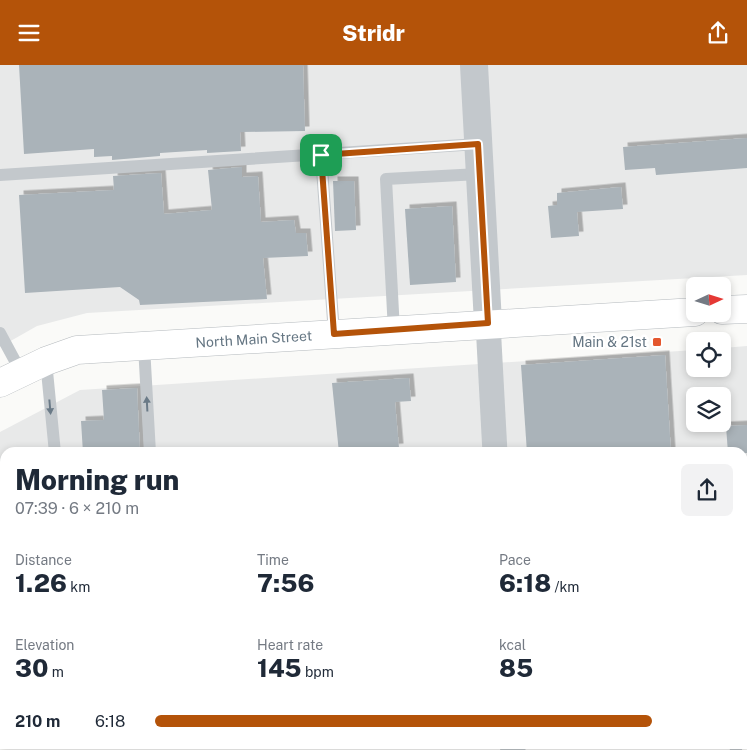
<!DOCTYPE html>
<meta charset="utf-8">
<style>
:root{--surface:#fff;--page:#f2f2f3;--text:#1f2937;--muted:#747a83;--accent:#b45309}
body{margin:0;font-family:"Public Sans",sans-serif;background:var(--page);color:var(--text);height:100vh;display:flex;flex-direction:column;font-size:19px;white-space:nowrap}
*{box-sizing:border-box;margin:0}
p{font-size:16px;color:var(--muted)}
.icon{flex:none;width:28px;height:28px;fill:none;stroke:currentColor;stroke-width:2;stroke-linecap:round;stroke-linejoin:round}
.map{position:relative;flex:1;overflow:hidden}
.sheet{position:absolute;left:0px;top:382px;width:748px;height:302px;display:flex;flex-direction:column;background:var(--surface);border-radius:15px 15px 0 0;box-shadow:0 2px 8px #0003}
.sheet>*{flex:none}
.needle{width:32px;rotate:86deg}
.tools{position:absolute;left:686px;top:212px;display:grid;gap:10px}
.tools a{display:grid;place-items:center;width:45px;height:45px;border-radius:8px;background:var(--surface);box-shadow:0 2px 8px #0003;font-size:25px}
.pin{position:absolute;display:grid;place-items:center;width:42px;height:42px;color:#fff;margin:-21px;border-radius:10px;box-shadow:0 2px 8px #0006}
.round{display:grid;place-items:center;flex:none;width:52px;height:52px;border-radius:8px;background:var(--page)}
.head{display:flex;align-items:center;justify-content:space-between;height:85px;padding:0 15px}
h1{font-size:28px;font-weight:800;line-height:38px}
.stats{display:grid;grid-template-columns:repeat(3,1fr);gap:8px;height:85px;padding:5px 15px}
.stats div{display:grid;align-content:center}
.stats b{font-size:25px;font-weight:800}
.stats small{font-size:14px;font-weight:400}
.stats p{font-size:14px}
ul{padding:0 15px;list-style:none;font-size:16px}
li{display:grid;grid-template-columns:80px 60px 1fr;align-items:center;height:38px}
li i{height:12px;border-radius:6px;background:var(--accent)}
header{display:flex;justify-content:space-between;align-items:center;height:65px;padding:0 15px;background:var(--accent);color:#fff;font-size:22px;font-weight:800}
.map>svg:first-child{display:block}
.built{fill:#e8e9e9;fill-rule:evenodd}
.building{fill:#aab3b9;filter:url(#shadow)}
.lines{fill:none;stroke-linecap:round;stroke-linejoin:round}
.primary-casing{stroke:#b5babe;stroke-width:29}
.service{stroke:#c3c8cc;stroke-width:12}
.minor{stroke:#c3c8cc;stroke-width:25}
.tertiary{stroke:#c3c8cc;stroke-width:28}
.primary{stroke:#fff;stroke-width:28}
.oneway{fill:#6a7a87}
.route-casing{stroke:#fff;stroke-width:10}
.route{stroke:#b45309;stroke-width:6}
.poi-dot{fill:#e4572e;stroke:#fff;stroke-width:2}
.labels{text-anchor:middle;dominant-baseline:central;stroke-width:5;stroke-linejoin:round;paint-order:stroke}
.street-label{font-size:14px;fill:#657683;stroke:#fff}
.poi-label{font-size:14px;fill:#657683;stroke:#fff;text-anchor:end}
</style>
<header><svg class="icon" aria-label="menu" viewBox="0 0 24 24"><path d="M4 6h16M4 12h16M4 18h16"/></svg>Stridr<svg class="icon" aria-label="share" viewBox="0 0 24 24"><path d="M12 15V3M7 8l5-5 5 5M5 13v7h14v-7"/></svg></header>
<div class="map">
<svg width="747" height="685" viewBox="0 0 747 685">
<defs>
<filter id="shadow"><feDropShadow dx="4.5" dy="-4.5" stdDeviation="0" flood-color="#0004"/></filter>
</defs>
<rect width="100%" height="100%" fill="#fafaf8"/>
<g class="built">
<path d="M0,0H747V210L87,248L37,261L0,282Z"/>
<path d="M747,281V593H743L742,388H5V472L0,474V367L80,325L695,285V304H722L723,283ZM695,331H722V359H695Z"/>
</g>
<g class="building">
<path d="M19,0H303L305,66L240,67L241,86L207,88V85L160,88V91L112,95V91L94,92V84L24,89Z"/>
<path d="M747,73V103L656,110L655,103L625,105L623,82Z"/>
<path d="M242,102V112L258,111L261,157L294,155L296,168H306L308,191L263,193L267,234L140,240L139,235L120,222L25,228L19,130L114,125L113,111L161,108L164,149L212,145L208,105Z"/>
<path d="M333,116H354L356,165L335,166Z"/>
<path d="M621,122L623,144L577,147L579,171L551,173L548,141L557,140V128Z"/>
<path d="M452,141L456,217L410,220L405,144Z"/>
<path d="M665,290L671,388H527L521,300Z"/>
<path d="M409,313L411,336L395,337L399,383L339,388L332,318Z"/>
<path d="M137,323L140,388H83L81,356L104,355L102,325Z"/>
<path d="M747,360V388H728L726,361Z"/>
</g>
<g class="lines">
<g class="primary-casing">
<g id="primary">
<path d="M722,245L747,244"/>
<path id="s1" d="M0,318L46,296L77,285L695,247"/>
</g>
</g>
<g class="service">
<path d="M321,90L334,269"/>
<path d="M0,110L478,79"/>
<path d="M394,266L386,114L479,109"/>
<path d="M0,268L21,307"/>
<path d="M144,281L150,388"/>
<path d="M46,296L55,388"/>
<path d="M735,680L736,685"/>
</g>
<g class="minor">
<path d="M488,258L495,388"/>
<path d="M742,607L747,606"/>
<path d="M0,651L5,650"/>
<path d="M512,680L513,685"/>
</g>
<path class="tertiary" d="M474,0L488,258"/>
<use href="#primary" class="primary"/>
</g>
<defs><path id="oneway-solid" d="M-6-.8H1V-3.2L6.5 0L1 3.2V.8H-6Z" transform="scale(1.25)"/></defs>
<g class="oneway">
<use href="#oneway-solid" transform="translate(147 339) rotate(-93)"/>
<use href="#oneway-solid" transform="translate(50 342) rotate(85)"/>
</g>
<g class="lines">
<g class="route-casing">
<path id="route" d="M478,79L488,258L334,269L321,90Z"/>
</g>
<use href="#route" class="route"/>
</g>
<rect class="poi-dot" x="652" y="272" width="10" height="10" rx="2.5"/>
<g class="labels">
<g class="street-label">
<text stroke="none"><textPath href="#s1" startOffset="261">North Main Street</textPath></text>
</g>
<g class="poi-label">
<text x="647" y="277">Main &amp; 21st</text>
</g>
</g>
</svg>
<div class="tools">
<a><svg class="needle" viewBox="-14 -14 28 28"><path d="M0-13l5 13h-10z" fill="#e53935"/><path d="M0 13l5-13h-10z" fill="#747a83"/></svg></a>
<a><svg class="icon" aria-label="locate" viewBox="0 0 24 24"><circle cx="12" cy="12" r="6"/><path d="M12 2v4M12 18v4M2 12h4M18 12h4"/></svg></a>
<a><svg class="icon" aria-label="layers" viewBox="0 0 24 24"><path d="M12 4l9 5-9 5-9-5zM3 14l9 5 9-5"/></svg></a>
</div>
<div class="pin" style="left:321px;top:90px;background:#1e9e55"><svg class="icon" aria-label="arrive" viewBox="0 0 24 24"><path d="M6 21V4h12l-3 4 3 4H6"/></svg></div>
<section class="sheet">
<div class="head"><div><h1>Morning run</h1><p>07:39 · 6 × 210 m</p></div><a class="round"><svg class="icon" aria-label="share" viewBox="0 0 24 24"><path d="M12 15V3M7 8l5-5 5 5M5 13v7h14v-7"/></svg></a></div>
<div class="stats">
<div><p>Distance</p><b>1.26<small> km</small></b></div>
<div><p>Time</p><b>7:56</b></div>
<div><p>Pace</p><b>6:18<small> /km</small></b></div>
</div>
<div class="stats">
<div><p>Elevation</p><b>30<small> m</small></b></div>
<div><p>Heart rate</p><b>145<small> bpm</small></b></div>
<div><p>kcal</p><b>85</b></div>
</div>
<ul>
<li><b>210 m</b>6:18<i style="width:86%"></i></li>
</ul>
</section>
</div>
